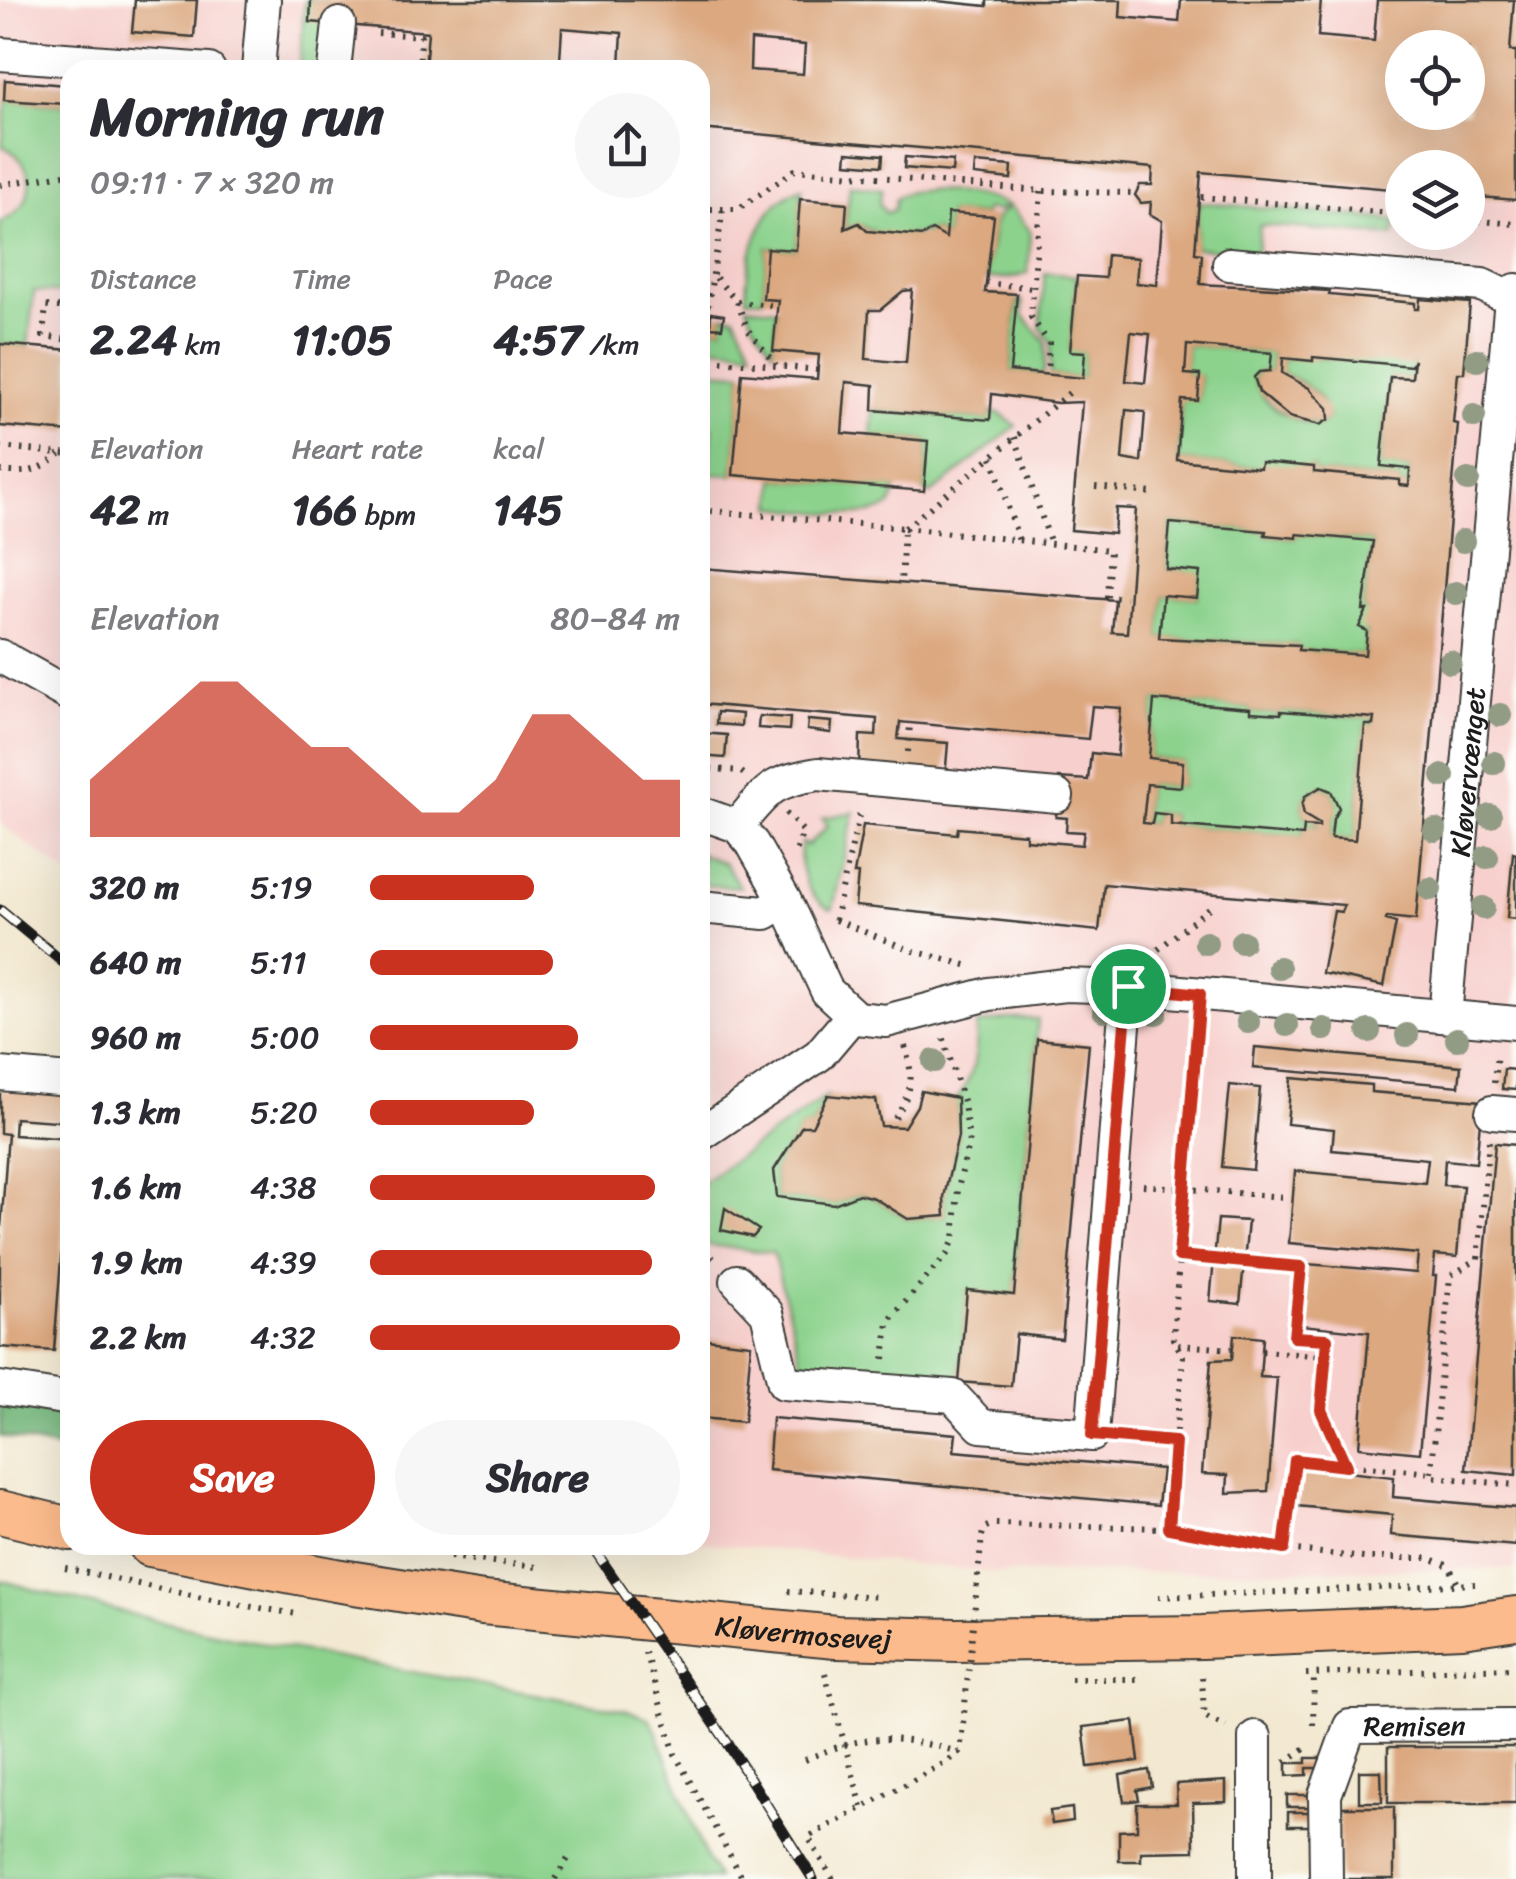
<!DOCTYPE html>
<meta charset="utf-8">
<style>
:root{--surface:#fff;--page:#f7f7f7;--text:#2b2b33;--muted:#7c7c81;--accent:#c8321e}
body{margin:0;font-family:Sriracha,sans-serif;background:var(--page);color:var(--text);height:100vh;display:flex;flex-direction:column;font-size:38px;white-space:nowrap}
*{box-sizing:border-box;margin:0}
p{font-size:32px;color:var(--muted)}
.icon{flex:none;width:55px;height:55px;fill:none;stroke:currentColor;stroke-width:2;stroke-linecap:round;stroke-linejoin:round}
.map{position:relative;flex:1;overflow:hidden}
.details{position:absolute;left:60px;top:60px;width:650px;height:1495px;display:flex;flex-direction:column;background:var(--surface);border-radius:30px;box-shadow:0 10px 40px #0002}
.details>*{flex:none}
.buttons{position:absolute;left:1385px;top:30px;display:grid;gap:20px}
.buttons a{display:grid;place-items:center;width:100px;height:100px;border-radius:50%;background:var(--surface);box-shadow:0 10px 40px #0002;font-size:50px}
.pin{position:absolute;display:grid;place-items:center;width:85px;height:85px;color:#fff;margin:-42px;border:5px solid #fff;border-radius:50%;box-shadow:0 2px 10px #0007}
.round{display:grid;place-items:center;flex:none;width:105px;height:105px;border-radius:52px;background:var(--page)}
.head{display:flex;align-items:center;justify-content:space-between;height:170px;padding:0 30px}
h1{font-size:55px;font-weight:700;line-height:75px}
.stats{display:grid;grid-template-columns:repeat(3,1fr);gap:15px;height:170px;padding:10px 30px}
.stats div{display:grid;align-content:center}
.stats b{font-size:42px;font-weight:700}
.stats small{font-size:28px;font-weight:400}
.stats p{font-size:28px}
.chart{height:280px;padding:20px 30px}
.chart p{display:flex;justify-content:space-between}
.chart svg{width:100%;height:180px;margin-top:10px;fill:var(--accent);opacity:.7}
.action{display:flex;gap:20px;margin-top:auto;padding:20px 30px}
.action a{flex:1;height:115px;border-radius:60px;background:var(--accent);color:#fff;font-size:40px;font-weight:700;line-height:115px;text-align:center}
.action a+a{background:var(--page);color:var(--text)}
ul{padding:0 30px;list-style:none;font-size:32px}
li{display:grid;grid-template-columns:160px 120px 1fr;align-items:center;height:75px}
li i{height:25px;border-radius:12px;background:var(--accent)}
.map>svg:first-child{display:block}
.built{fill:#f7d0cd;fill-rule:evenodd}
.green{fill:#8cd28d;stroke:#547754;stroke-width:2.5}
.forest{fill:#71b478;stroke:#46684a;stroke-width:2.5}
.building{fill:#dba880;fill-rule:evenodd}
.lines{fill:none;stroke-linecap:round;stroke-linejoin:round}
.minor-casing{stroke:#3c3b37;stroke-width:36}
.major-casing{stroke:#3c3b37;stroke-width:46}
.path{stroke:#3c3b37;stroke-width:6;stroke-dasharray:2.5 8;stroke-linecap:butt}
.minor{stroke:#fff;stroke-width:32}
.major{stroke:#fbbb8c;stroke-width:42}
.rail-casing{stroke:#1c1c1c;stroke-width:11}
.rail{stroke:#fdfcf7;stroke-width:8;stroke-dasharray:22;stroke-linecap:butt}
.path-bridge{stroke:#3c3b37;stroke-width:6;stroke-dasharray:2.5 8;stroke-linecap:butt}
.tree{fill:#929b84}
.route-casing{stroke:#fff;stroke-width:20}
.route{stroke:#c8321e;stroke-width:12}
.labels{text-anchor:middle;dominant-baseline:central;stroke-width:8;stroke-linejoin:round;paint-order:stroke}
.street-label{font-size:28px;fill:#1c1c1c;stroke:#fdfcf7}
</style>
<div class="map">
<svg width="1516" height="1879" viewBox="0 0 1516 1879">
<rect width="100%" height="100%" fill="#fdfcf7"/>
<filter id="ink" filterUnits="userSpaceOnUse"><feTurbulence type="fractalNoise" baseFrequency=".01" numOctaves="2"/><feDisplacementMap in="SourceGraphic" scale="20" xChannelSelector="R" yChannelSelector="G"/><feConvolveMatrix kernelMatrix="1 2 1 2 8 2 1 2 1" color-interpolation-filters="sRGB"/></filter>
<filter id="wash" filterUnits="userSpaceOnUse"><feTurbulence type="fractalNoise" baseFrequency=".0048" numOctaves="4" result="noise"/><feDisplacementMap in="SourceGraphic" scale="40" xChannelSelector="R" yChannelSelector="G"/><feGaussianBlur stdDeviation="2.25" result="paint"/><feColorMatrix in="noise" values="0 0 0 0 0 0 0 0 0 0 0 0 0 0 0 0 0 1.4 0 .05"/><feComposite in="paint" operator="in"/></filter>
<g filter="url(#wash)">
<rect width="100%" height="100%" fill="#f3e9d2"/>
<path class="built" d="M0,0H1516V1569L1000,1573L700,1542V70H70V876L0,823ZM1402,48H1468V112H1402ZM1402,168H1468V232H1402Z"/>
<g class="green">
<path d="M305,0H328L322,70H299Z"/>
<path d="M7,100L70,105V293L34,291L28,346L0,344V222C38,208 39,162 2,146Z"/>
<path d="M850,185L882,189L879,204L886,213L894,210L896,198C914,183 986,194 1007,205L998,211L985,209L984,215L948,213L946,238L932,230C914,239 875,236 859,224L845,229Z"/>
<path d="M802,188L796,250L767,248L763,299H746C746,258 759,203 802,188Z"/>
<path d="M1199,202L1396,220L1394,236L1260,225L1257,253L1195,248Z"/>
<path d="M1010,206L1031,232L1028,273C1017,278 1000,279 986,278L994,225L997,217Z"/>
<path d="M1045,273L1077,276L1070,350L1085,352L1083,378L1050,375L1051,342L1040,327Z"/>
<path d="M1022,300L1023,315L1046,343L1044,374L1010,371L1017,301Z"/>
<path d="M747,306L777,309L773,351L753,322Z"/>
<path d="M724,315L735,316L753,351L708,346L710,327L722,328Z"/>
<path d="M1187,345L1272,353L1270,371L1259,372L1254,377C1260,407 1293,422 1320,425L1329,419C1326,395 1303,382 1282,373L1283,358L1414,360L1412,378L1390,377L1381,466L1410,469L1409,486L1400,485L1399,480L1314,472V467L1260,468L1177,460L1182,400H1198L1200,376L1185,374Z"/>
<path d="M707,371L742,373L733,475L712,474L700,460V457H709L713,428L701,426Z"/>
<path d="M873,410L989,420L991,412L1000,414L1016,426L931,494L924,491L928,441L871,436Z"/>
<path d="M775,479L896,488C895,492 893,501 891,504C876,524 797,509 773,507Z"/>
<path d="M1170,523L1266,531V535L1296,538L1297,534L1373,541L1363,609L1367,610L1365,655L1298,650V645L1159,638L1163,595L1197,598L1199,573L1166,569Z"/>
<path d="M1154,700L1250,708L1251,712L1280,714L1281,711L1374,718L1373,725L1365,726L1355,840L1331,838L1333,819L1338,807L1331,791L1321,787L1305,796L1302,805L1304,815L1319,824V827H1304L1303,836L1171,825V815L1154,813L1152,824L1143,823L1147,784L1181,787L1183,762L1149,758Z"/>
<path d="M854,812L833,908L830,909C807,898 796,866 802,842L807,846L828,826L822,818Z"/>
<path d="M700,853L725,864L740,887L700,885Z"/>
<path d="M1008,1019H1038L1014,1295L967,1291L959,1382L802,1364L773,1253L700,1244V1184L828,1095L812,1126L802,1127L774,1170L777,1197L834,1204L859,1194L874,1198L908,1219L945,1216L944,1197L958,1136L957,1098C975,1077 977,1052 977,1025Z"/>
<path d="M0,1580C206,1639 419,1673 630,1711L649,1719L655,1728L706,1858L718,1879H0Z"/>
</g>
<path class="forest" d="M0,1401L70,1412V1451L0,1436Z"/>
<g id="blocks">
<g class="building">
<path d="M135,0H197L194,37L132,32Z"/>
<path d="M311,0H927L987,6V0H1121L1120,17L1179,22L1181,0H1321L1318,36L1374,41L1377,0H1514L1510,51H1516V200L1468,196V168H1402V190L1201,172L1195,253L1202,254L1200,284L1330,291L1329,295L1415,303V309H1419L1420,299L1470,303L1464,373H1458L1453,423L1458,424L1416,920L1387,917L1386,920L1396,923L1384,986L1322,973L1334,911L1341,912L1344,905L1104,884L1099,931L855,906L858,874H854L863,825L957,834L958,828L1026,834V840L1082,845L1084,832L1066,831L1067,818L1056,817L1059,778L1088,780L1091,753L1117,756L1121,708L1092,706L1088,739L900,722L898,739L948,743L945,778L859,770L860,735L876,736L877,719L700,704L702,568L1115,600L1112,632L1127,633L1136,509L1116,508L1114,534L1071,530L1082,402L1057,403L992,394L990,420L873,410L874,385L846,382L842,433L928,441L924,491L733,475L742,373L817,379L819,355L773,351L778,300L763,299L767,248L796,250L800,199L847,203L845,229L859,223L867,231L923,236L932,230L946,238L948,213L994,216L985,292L1017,294L1010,371L1083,378L1085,352L1070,351L1077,276L1105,278L1107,255L1138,258L1136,283L1157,285L1162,221L1150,214L1151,202L1141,203L1135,195L1140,185H1152L1153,168L700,129V70H425L428,32L310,22ZM562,28L622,33L620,65L560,60ZM751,40L805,45L803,74L750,70ZM1402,48H1468V112H1402ZM912,290L906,363L866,359L869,310H880L903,291ZM1131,332L1150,334L1145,383L1126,381ZM1187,345L1272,353L1270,371L1259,372L1254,377L1259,392L1289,417L1320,425L1329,419L1328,408L1309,388L1282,373L1283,358L1313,361V357L1411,366L1414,360L1412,378L1390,377L1381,466L1410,469L1409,486L1400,485V480L1314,472V467L1261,462L1260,468L1177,460L1182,400L1198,401L1200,375L1185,374ZM1126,410L1145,412L1141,462L1122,459ZM1170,523L1266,531L1265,535L1297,538V534L1373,541L1363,610H1367L1359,627L1367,631L1365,655L1298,650L1299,645L1159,638L1163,595L1197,598L1200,572L1166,569ZM1154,700L1250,708V712L1281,714V711L1374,718L1373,725H1365L1355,840L1331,838L1333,819L1339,808L1331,791L1321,787L1305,796L1302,805L1304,815L1319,824V827L1304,826L1303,836L1171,825V815L1154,813L1152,824L1143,823L1147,784L1181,787L1183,762L1149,758Z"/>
<path d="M5,80L66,85L64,104L4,100Z"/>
<path d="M847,152L883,155L882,166L846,163Z"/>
<path d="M905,157L953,161L952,172L904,168Z"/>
<path d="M975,163L1012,166L1011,179L974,175Z"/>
<path d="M711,313L724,315L722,328L710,327Z"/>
<path d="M0,344L70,350V432L0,426Z"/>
<path d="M717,712L742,714L741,726L716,724Z"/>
<path d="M759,716L790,718L789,730L758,728Z"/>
<path d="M808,720L832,722L831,733L807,730Z"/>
<path d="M700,733L727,735L725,758L700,756Z"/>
<path d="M1513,853L1516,854V919L1507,918Z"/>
<path d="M1037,1039L1089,1044L1062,1339L1016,1334L1011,1386L959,1382L967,1290L1014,1295Z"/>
<path d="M1255,1047L1461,1066L1459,1086L1253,1068Z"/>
<path d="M1504,1069L1516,1070V1090L1502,1089Z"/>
<path d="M1291,1078L1371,1085V1092L1482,1101L1476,1163L1445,1160L1443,1185L1463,1186L1457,1257L1435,1255L1433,1276H1436L1420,1453L1359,1447L1369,1332L1301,1325L1307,1264L1416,1273L1418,1254L1289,1243L1295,1171L1425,1183L1428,1159L1332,1150L1334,1129L1287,1124Z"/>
<path d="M1230,1085L1260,1088L1253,1170L1222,1167Z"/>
<path d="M0,1090L70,1095L69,1122L15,1118L14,1135L70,1139L54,1351L0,1347V1242L8,1134L0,1133Z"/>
<path d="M921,1091L957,1098L958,1136L944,1197L945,1216L908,1219L874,1198L859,1194L834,1204L777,1197L774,1170L802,1126H812L828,1095L876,1100L881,1126L904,1127L917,1106Z"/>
<path d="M1495,1143L1516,1145V1475L1466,1470Z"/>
<path d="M725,1208L759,1230L753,1237L721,1230Z"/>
<path d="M1218,1219L1248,1221L1240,1304L1210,1301Z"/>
<path d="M1234,1335L1263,1338L1260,1377L1277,1378L1268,1491L1227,1493L1228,1475L1202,1474L1211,1360L1232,1359Z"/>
<path d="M706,1339L751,1344L744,1422L700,1418Z"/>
<path d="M772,1418L956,1434L954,1451L1162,1469L1158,1505L768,1470Z"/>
<path d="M1300,1467L1394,1477L1393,1497L1516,1508V1546L1391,1535L1392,1515L1297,1506Z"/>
<path d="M1134,1721L1139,1761L1088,1767L1083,1727Z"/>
<rect x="1388" y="1747" width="128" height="56"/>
<path d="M1306,1758H1325V1768H1307V1775L1287,1776V1763H1306Z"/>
<path d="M1149,1770L1152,1787L1137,1790L1139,1800L1124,1802L1120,1775Z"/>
<path d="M1359,1771H1381L1382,1802H1359Z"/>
<path d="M1226,1781V1802L1193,1803L1194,1851L1141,1852V1861H1119V1831L1137,1830V1804H1177L1176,1784Z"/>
<path d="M1287,1795H1310L1309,1807H1287Z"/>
<rect x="1339" y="1807" width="55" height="72"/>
<path d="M1072,1808L1073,1821L1052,1824L1050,1811Z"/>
<rect x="1288" y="1812" width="23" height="14"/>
</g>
</g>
</g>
<g filter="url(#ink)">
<use href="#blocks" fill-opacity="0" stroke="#3c3b37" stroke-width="2.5"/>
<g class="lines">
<g class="minor-casing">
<g id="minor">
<path d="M0,54L209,70"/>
<path d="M258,70L264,0"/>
<path d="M334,70L339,24"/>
<path d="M1229,264L1482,285L1511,299"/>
<path d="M0,656L70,695"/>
<path d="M700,813L737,826L752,843L785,901L827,991L856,1018L886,1021L989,994L1065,985L1127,987L1516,1023"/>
<path d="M737,826C768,790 769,782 818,774L1057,796"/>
<path d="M700,907L765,913L785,901"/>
<path id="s1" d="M1445,1016L1511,299L1516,290"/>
<path d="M0,1074L70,1080"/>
<path d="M1492,1112L1516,1114"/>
<path d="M700,1135L819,1055L852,1016"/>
<path d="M737,1281L767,1313L784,1383L953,1396L981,1426L1092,1435L1127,987"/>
<path d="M0,1388L70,1399"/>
<path d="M1255,1879V1737"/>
<path id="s2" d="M1326,1879L1325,1795L1350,1726L1516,1725"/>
</g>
</g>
<g class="major-casing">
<g id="major">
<path d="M0,1512L70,1529"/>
<path id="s3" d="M150,1545L335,1580L483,1603L836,1637L956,1640L1202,1637L1462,1626L1516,1618"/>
</g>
</g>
<g class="path">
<path d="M378,33L421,36L419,70"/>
<path d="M0,185L70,173"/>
<path d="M1041,191L1031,317L1049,343L1047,374"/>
<path d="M1201,197L1402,214"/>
<path d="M700,209H738L795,170L1041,191L1135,193"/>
<path d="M1468,220L1516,224"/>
<path d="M716,278L737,302L748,330L776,365"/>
<path d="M986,283L1033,288"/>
<path d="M737,302L771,305"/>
<path d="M70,308L46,306L43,336L70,340"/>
<path d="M700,358L723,209"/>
<path d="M700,359L818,370"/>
<path d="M1015,437L1051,544"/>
<path d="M0,447L70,454"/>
<path d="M992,457L1019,541"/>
<path d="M0,471C27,474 39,472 60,454"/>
<path d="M1095,487L1152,493"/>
<path d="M700,510L904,528L901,584"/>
<path d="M904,528L1110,550L1107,597L1126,598"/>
<path d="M905,528L1069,393"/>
<path d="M908,752L910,724"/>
<path d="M700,768L740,771L744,774"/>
<path d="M786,813L803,831L796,852"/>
<path d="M835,920L859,816L865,811"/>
<path d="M835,920L910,950L970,966"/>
<path d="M1150,956L1214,904"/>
<path d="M1494,1083L1497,1052"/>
<path d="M895,1118C913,1089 914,1079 905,1046"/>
<path d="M1489,1141L1478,1259L1450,1276L1431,1477L1516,1485"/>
<path d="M1143,1185L1284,1197"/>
<path d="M700,1189L703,1193L700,1245L716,1261"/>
<path d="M1179,1256L1301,1267L1294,1337L1327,1339L1325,1356"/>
<path d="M1178,1345L1233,1349"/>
<path d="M1262,1351L1325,1356L1321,1409L1346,1464"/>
<path d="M884,1359L888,1322L948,1253L954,1239L958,1189L969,1140L964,1104L943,1036"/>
<path d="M63,1365L70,1285"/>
<path d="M1123,1438L1175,1442L1169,1528"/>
<path d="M1175,1442L1183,1356L1173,1339L1197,1022"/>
<path d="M982,1536L984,1528L993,1524L1169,1528L1279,1548L1364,1558H1429L1449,1566L1458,1584"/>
<path d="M1285,1549L1295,1460L1432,1473"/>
<path d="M450,1557L537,1567"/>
<path d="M65,1568L216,1601L297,1614"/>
<path d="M788,1591L880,1597"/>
<path d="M1158,1597L1475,1584"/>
<path d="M645,1652L675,1754L743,1879"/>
<path d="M825,1673L862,1807"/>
<path d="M1306,1674L1516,1668"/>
<path d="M1202,1677L1204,1716L1226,1726"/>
<path d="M1071,1679H1144"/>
<path d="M1313,1725L1314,1673"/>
<path d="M805,1760C867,1732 894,1735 959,1752"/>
<path d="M1285,1762L1307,1747"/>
<path d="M555,1879L571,1854"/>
<path d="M833,1879L808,1837L945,1763L959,1752L961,1744"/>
</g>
<use href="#minor" class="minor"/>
<use href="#major" class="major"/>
<g class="rail-casing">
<g id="rail">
<path d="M0,910L70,968"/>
<path d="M591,1545L727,1742L813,1879"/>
</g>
</g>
<use href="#rail" class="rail"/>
<path class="path-bridge" d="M961,1744L982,1536"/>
</g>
<g class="tree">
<circle cx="1477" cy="360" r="12"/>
<circle cx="1474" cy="416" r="12"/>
<circle cx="1468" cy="480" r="12"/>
<circle cx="1463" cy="541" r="12"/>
<circle cx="1456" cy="593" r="12"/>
<circle cx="1450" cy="662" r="12"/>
<circle cx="1500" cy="715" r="12"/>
<circle cx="1494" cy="763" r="12"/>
<circle cx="1443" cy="776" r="12"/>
<circle cx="1490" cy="816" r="12"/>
<circle cx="1435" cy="830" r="12"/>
<circle cx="1487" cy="857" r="12"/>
<circle cx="1430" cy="889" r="12"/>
<circle cx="1483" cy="908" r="12"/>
<circle cx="1242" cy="942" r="12"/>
<circle cx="1206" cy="943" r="12"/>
<circle cx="1279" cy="968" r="12"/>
<circle cx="1104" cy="1010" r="12"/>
<circle cx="1156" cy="1013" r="12"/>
<circle cx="1248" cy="1022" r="12"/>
<circle cx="1287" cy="1025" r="12"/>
<circle cx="1324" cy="1029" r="12"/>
<circle cx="1369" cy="1031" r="12"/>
<circle cx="1407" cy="1035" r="12"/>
<circle cx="1457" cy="1039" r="12"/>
<circle cx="934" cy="1061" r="12"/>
</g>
</g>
<g class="lines" filter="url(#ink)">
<g class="route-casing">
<path id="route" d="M1128,986L1200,994L1179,1256L1301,1267L1294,1337L1327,1339L1321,1410L1346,1466L1295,1460L1284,1549L1169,1528L1175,1442L1092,1435Z"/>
</g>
<use href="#route" class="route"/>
</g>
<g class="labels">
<g class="street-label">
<text stroke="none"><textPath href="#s1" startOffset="245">Kløvervænget</textPath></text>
<text stroke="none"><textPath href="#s3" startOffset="660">Kløvermosevej</textPath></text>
<text stroke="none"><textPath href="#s2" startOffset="222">Remisen</textPath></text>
</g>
</g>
</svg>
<div class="buttons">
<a><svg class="icon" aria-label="locate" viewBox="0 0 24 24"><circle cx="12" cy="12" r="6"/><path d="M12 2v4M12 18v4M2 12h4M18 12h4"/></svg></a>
<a><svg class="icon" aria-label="layers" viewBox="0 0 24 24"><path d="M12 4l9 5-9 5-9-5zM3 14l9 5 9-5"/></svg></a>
</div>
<div class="pin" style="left:1128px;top:986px;background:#1e9e55"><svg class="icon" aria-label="arrive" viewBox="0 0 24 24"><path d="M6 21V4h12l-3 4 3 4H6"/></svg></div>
<section class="details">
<div class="head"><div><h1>Morning run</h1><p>09:11 · 7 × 320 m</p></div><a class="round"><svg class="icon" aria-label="share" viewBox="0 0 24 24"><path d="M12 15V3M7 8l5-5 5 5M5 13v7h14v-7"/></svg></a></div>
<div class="stats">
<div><p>Distance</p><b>2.24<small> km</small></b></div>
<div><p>Time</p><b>11:05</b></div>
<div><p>Pace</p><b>4:57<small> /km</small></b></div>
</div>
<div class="stats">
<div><p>Elevation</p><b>42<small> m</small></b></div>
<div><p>Heart rate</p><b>166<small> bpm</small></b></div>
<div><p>kcal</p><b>145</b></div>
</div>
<div class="chart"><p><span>Elevation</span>80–84 m</p>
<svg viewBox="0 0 160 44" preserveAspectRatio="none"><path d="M0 44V30L10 22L20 14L30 6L40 6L50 14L60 22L70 22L80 30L90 38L100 38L110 30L120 14L130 14L140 22L150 30L160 30V44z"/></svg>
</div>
<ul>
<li><b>320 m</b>5:19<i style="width:53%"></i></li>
<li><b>640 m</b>5:11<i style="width:59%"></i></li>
<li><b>960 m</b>5:00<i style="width:67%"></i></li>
<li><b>1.3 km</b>5:20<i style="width:53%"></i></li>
<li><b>1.6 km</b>4:38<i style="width:92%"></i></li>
<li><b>1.9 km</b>4:39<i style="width:91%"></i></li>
<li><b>2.2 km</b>4:32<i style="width:100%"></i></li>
</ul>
<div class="action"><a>Save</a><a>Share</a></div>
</section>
</div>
